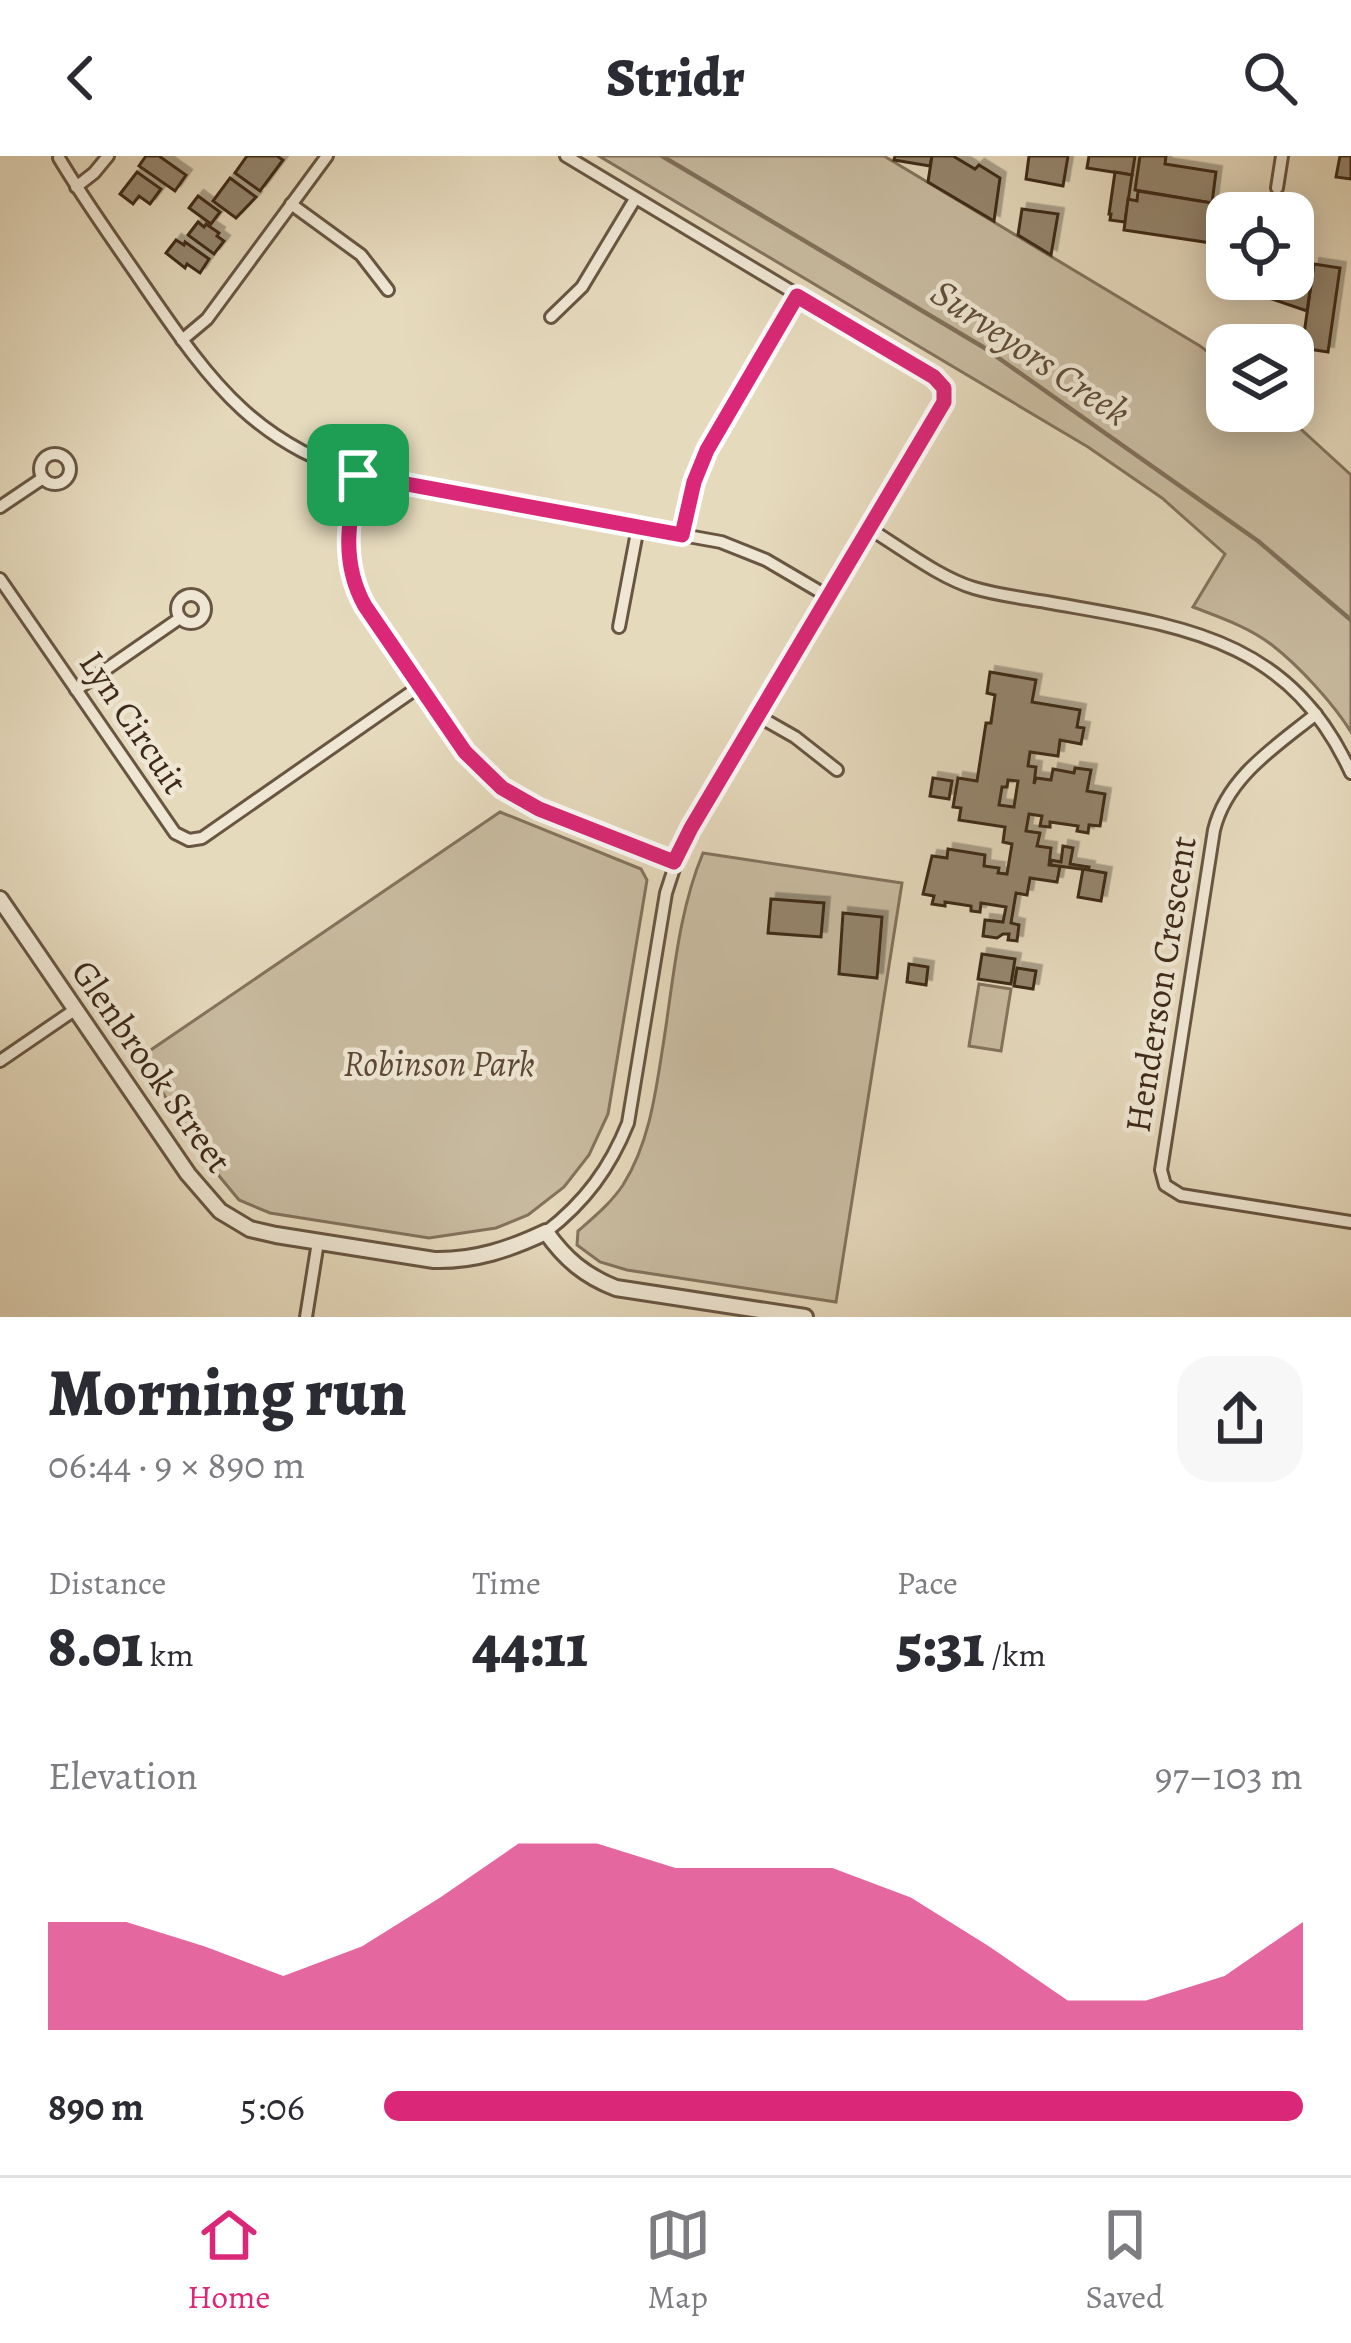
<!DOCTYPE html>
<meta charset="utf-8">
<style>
:root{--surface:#fff;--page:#f7f7f7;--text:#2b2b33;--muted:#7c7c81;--line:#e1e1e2;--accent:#db2777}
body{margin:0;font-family:Alegreya,serif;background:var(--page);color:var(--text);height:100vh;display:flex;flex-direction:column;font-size:45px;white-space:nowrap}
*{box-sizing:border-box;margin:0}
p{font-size:39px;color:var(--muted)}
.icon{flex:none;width:66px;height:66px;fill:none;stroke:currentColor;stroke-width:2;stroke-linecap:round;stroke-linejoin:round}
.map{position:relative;height:1161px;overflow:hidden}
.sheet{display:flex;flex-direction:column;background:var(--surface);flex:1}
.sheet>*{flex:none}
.fabs{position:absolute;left:1206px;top:36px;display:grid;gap:24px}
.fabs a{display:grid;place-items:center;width:108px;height:108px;border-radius:24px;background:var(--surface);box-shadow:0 6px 30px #0003;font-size:60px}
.pin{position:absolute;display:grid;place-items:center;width:102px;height:102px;color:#fff;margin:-51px;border-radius:24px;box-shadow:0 6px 18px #0006}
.round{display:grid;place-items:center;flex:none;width:126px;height:126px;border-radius:36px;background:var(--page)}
.summary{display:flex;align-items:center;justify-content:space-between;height:204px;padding:0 48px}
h1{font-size:66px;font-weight:800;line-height:90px}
.figures{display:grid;grid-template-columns:repeat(3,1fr);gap:18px;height:204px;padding:12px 48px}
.figures div{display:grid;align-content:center}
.figures b{font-size:60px;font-weight:800}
.figures small{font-size:33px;font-weight:400}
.figures p{font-size:33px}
.chart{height:336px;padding:24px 48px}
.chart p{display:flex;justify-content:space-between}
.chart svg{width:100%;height:216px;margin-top:12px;fill:var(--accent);opacity:.7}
ul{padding:0 48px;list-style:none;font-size:39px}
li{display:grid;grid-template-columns:192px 144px 1fr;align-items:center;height:90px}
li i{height:30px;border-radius:15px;background:var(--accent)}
header{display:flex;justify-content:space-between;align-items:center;height:156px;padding:0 48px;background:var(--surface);font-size:54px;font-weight:800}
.tabs{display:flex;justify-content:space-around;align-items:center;height:168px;border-top:3px solid var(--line);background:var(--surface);font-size:33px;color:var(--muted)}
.tabs a{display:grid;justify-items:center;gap:6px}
.tabs .selected{color:var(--accent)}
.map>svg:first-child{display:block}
.green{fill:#c9bca1;stroke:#84735d;stroke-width:3}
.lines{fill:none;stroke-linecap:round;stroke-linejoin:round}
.stream{stroke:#81705a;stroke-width:4.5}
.building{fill:#95866e;stroke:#3e2a19;stroke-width:3;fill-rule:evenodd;filter:url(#shadow)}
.minor-casing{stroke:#685642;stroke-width:16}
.tertiary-casing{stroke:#685642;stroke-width:20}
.minor{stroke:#efe7d4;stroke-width:10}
.tertiary{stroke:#efe7d4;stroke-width:14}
.route-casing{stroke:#fff;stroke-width:24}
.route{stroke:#db2777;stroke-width:15}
.labels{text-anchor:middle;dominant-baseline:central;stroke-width:9;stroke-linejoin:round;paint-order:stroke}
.street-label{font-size:36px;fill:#3e2a19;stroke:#efe7d4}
.park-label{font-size:36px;font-style:italic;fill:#5a4734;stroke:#efe7d4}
.water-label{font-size:39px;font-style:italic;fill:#5f4d39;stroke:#efe7d4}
</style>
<header><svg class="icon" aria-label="back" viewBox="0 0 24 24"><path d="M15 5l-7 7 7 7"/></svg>Stridr<svg class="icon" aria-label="search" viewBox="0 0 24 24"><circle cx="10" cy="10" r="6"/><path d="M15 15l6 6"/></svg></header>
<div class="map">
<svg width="1351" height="1161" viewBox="0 0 1351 1161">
<defs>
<filter id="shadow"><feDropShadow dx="5.5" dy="-5.5" stdDeviation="0" flood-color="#0004"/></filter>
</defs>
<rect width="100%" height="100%" fill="#e6dabd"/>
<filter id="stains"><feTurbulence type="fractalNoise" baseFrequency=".00167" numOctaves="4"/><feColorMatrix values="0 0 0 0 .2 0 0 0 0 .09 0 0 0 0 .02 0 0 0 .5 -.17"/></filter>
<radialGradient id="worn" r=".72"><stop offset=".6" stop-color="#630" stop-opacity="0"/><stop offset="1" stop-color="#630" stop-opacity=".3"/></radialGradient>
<g class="green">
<path d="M599,0H884L1200,190L1227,210V255H1281L1351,319V576C1333,547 1299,510 1272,489C1249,471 1219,461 1193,451L1225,398L1162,342L1088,291Z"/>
<path d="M500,656L641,713L647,724L608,958L589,999L564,1031L528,1059L496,1072L429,1082L270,1057L239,1044L220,1021L139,902Z"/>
<path d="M703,697L902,727L836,1146L627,1114L600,1106L577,1089L578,1075C594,1061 611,1047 623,1029C648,989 655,942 662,896C673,830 677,759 703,697Z"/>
<path d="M979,828L1011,833L1001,895L969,890Z"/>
</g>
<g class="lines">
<path class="stream" d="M662,0L983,191L1258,385L1351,464"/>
</g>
<g class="building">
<path d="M146,0H159L186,19L175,35L139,10Z"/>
<path d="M247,0H277L283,4L260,35L235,17Z"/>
<path d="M895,0H932L930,10L894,4Z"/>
<path d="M932,0H953L975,13L979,9L1000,22L994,65L928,26Z"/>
<path d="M1029,0H1068L1063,30L1026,23Z"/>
<path d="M1089,0H1135L1132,19L1087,12Z"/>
<path d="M1140,0H1166L1165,8L1216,16L1212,47L1135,34Z"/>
<path d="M1340,0H1351V23L1336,21Z"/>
<path d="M137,16L161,33L150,48L139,40L133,48L120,38Z"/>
<path d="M1115,16L1132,19L1125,66L1110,64L1111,58H1109Z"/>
<path d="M230,22L256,41L236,62L213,45Z"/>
<path d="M1138,35L1212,47L1222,68L1223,78L1218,88L1124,74L1128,43L1137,45Z"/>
<path d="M198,40L220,56L211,68L189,52Z"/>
<path d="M1022,53L1058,58L1051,99L1018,79Z"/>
<path d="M198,66L204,71L206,68L219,77L217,80L224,85L214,98L188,79Z"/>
<path d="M176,84L184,89L185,86L209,103L200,117L187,108L185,112L166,97Z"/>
<path d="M1314,108L1340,112L1328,196L1302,192Z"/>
<path d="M1293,113L1312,121L1307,155L1260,139L1266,123H1293Z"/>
<path d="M990,516L1036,524L1032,546L1080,554L1077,571L1084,572L1081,588L1060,584L1058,600L1030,596L1028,610L1036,611L1034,628L1036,622L1051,624L1053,613L1074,617L1075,612L1091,614L1087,635L1105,638L1100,670L1089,669L1088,677L1077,675L1078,670L1050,666V671L1040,670L1042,660L1029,658L1026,675L1040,677L1037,690L1051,692L1049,709L1060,710L1057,726L1030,722L1027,739L1016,737L1011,767L1019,769L1017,785L1008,784L1009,778H1003L997,782L983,780L985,764L1003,766L1006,751L981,747L980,756L971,755V750L945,746V750L932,748L934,740L923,738L932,700L947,702L948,693L985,699L984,710L999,712L998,717L1007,718L1012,688L1003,686L1005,671L959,664L961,652L953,651L958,622L977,625L986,567H991L995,539L987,537ZM1008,624L1018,625L1014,651L999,649L1002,631H1007Z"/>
<path d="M933,622L952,625L949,643L930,640Z"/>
<path d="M1063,690L1073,692L1070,708L1089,711L1088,714L1051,709V704L1061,706Z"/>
<path d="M1083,713L1106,717L1101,745L1078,741Z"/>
<path d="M771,743L824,747L821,781L768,777Z"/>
<path d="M843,757L882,761L877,822L839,818Z"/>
<path d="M982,798L1015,803L1011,828L978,823Z"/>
<path d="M909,808L928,811L926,829L907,826Z"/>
<path d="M1017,812L1036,815L1033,833L1014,830Z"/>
</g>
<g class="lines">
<g class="minor-casing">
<g id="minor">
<path d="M59,2C84,44 113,84 141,125C212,228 255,293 383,325L721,386L766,404L829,441"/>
<path d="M76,31L94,17L108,0"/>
<path d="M1277,32L1282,0"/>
<path d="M291,48L361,99L388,134"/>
<path d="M551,161L582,131L635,43"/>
<path d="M182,184L207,163L327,0"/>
<circle cx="55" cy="313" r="15"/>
<path d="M358,319C348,365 341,407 365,450L458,586L493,624L525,647L674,707"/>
<path d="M0,351L43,322"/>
<path d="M870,373C901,392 940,422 974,432C997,439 1023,442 1046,446C1178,470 1288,479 1351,617"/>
<path d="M682,379L694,326L707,294L798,140"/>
<path d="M0,423L175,677L189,684L202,682L420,530"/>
<circle cx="191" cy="453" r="14"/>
<path d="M619,471L638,371"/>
<path d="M76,534L180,462"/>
<path d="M1316,558C1275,591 1227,621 1214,674L1161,1014L1165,1029L1181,1039L1351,1066"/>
<path d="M758,560L795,581L837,614"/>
<path d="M0,905L76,853"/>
<path d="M546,1076C585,1046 610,1012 628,967L666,737L681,691L941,255C947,242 945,230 934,221L566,0"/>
<path d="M306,1161L318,1086"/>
</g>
</g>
<g class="tertiary-casing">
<path id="tertiary" d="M0,743L188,1018L220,1055L250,1073L276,1079L434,1104C475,1105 510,1093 546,1076C565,1103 585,1120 616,1132L805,1161"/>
</g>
<use href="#minor" class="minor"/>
<use href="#tertiary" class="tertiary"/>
</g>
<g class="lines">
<g class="route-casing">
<path id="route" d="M797,140L934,221L944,232V246L691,672L674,706L539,653L502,632L465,596L365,450C341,407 348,365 358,319L682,379L694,326L707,294Z"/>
</g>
<use href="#route" class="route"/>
</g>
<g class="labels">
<g class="street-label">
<text transform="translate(134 566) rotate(56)">Lyn Circuit</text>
<text transform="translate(1160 828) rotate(-81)">Henderson Crescent</text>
<text transform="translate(152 910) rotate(55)">Glenbrook Street</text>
</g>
<g class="park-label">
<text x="439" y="907">Robinson Park</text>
</g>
<g class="water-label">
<text transform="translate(1031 196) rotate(34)">Surveyors Creek</text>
</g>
</g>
<rect width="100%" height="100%" filter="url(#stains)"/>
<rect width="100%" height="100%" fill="url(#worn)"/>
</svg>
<div class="fabs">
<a><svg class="icon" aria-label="locate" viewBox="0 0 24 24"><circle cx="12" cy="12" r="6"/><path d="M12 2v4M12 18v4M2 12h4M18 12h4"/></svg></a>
<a><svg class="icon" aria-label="layers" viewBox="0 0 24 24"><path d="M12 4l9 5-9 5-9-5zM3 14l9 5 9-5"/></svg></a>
</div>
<div class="pin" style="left:358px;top:319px;background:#1e9e55"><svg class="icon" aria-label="arrive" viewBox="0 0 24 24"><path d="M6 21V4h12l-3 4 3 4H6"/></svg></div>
</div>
<section class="sheet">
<div class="summary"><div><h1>Morning run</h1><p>06:44 · 9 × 890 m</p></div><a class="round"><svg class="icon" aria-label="share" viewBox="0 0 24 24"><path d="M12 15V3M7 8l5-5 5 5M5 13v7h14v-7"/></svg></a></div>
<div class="figures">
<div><p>Distance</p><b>8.01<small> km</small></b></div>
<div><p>Time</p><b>44:11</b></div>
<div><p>Pace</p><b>5:31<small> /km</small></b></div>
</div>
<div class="chart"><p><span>Elevation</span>97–103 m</p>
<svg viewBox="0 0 160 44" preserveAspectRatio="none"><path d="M0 44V22L10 22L20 27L30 33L40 27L50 17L60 6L70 6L80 11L90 11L100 11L110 17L120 27L130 38L140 38L150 33L160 22V44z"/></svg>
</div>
<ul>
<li><b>890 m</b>5:06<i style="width:100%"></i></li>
</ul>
</section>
<nav class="tabs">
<a class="selected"><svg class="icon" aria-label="home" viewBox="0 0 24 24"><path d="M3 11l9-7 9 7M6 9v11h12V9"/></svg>Home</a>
<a><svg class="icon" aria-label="map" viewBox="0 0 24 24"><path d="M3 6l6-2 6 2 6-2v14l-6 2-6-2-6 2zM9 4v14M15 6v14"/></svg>Map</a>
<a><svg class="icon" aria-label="saved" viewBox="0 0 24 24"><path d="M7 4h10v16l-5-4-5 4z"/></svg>Saved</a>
</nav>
